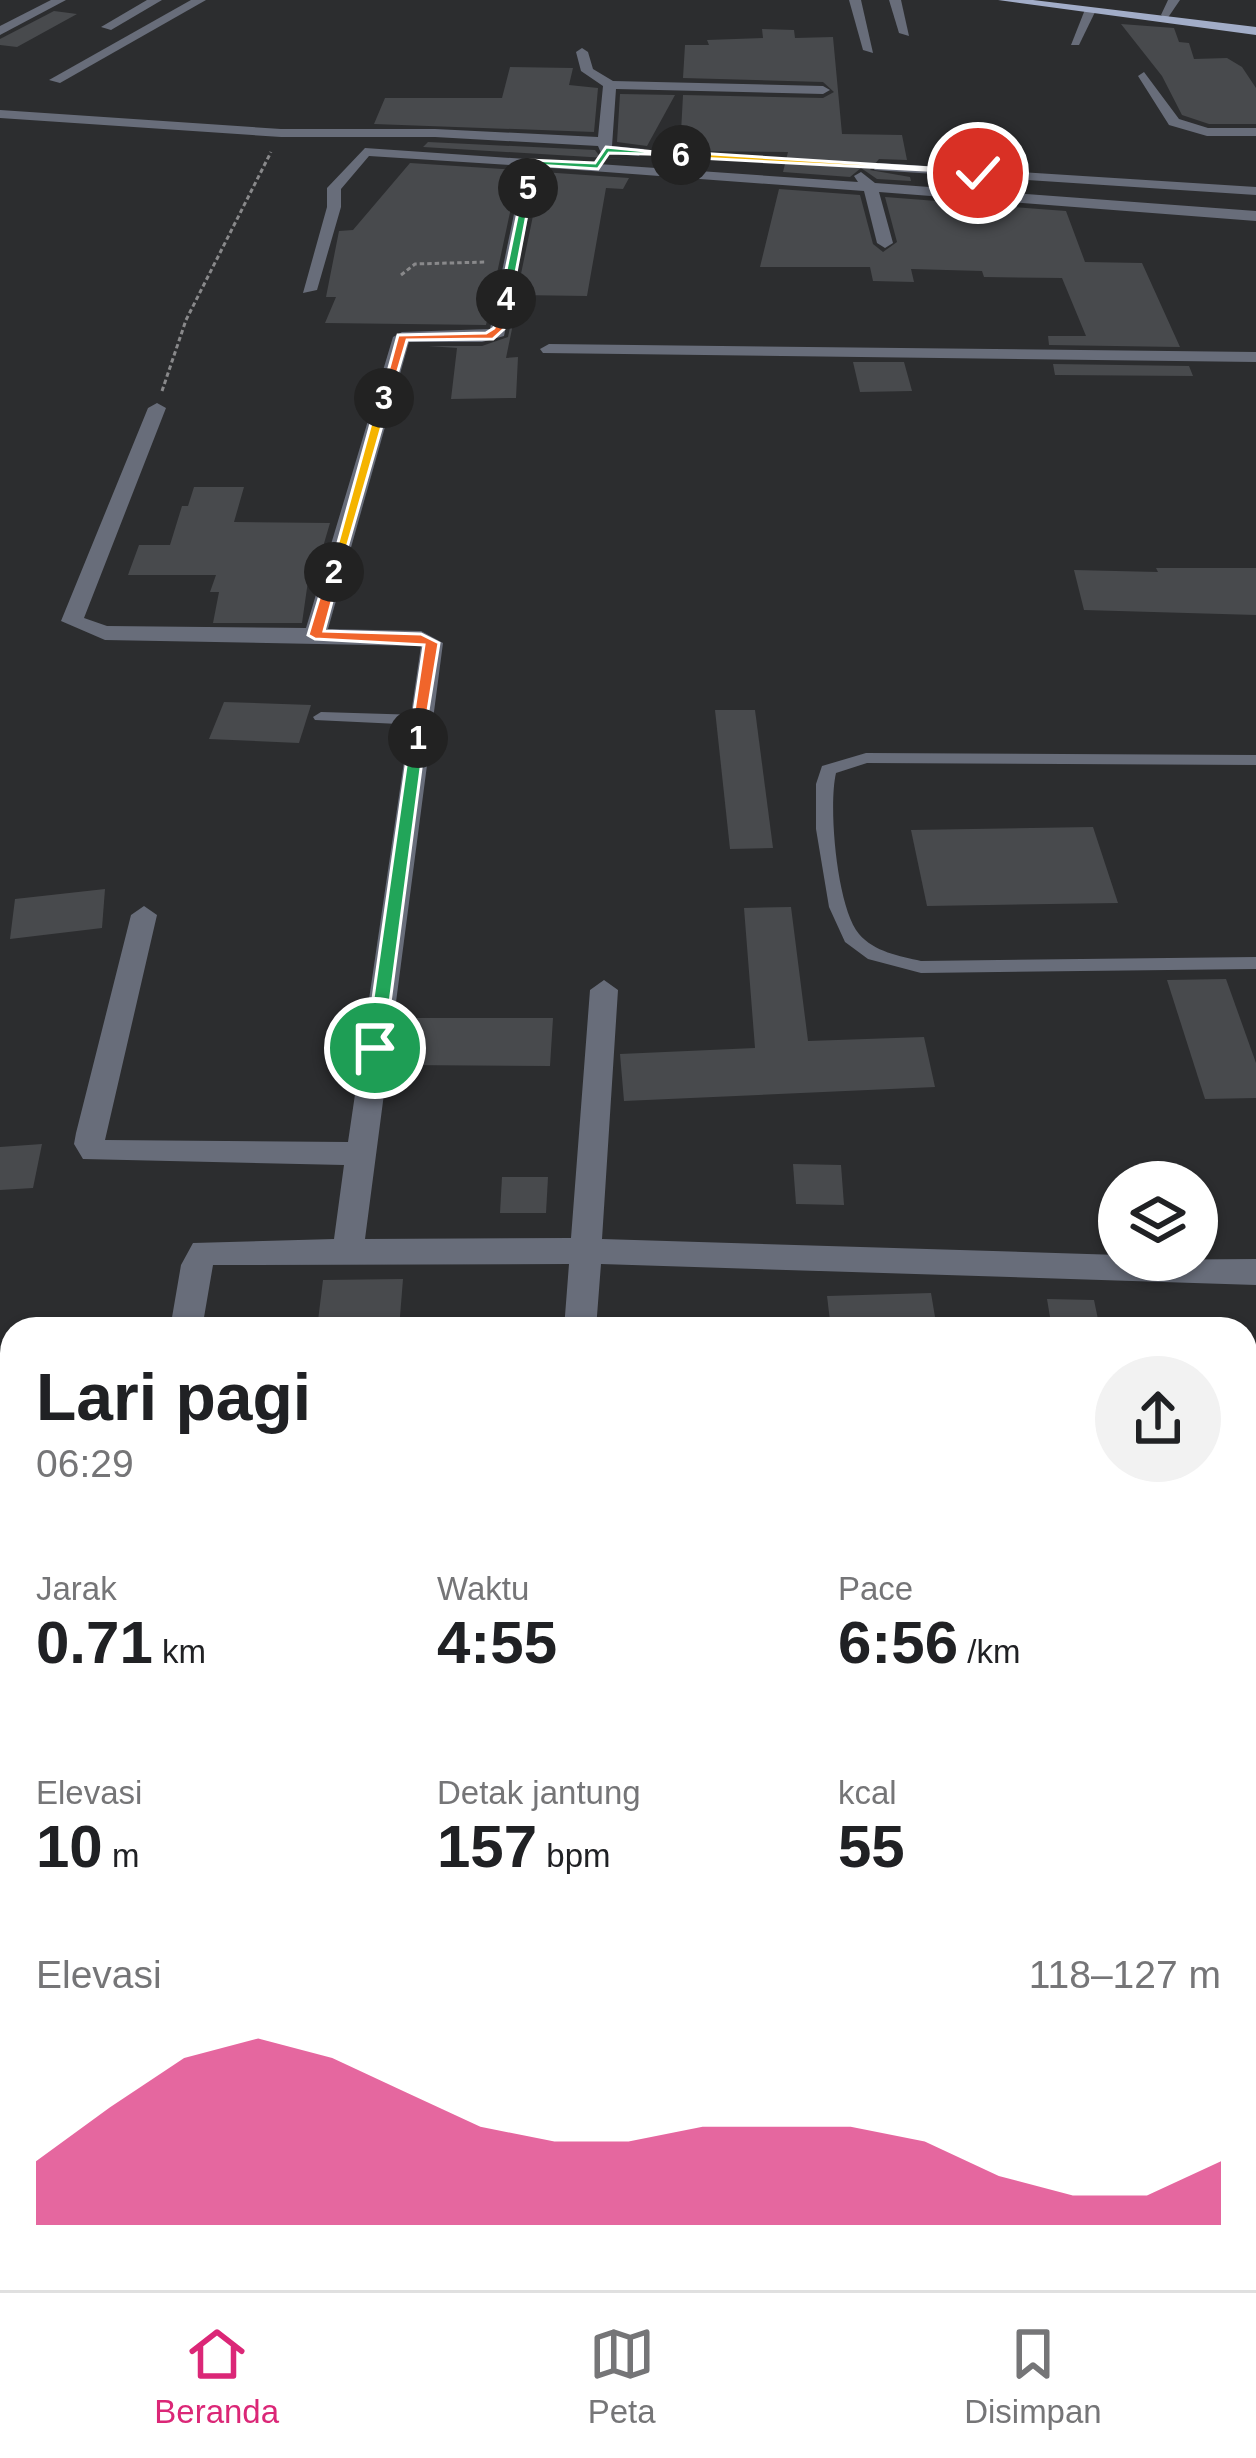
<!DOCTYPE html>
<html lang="id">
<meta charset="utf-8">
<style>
:root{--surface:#fff;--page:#f2f2f2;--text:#202124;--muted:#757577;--line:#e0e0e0;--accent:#db2777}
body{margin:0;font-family:Arial,sans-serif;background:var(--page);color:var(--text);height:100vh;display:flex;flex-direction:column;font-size:45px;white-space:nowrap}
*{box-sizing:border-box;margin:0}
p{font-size:39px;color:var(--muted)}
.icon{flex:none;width:66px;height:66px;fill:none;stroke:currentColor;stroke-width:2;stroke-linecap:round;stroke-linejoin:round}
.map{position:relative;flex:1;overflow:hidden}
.details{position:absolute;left:0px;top:1317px;width:1257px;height:975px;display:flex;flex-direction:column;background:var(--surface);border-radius:36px 36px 0 0;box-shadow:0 3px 9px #0004}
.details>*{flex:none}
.controls{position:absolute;left:1098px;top:1161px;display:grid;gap:24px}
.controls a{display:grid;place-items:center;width:120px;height:120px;border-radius:50%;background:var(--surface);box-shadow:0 3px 9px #0004;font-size:60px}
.pin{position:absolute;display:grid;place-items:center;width:102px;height:102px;color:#fff;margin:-51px;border:6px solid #fff;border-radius:50%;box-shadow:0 3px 12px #0007}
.km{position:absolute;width:60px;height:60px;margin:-30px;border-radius:50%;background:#222;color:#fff;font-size:33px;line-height:60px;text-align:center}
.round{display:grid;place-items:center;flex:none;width:126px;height:126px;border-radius:63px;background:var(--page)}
.summary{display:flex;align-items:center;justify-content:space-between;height:204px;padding:0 36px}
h1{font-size:66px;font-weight:700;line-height:90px}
.stats{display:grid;grid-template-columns:repeat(3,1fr);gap:18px;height:204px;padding:12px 36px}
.stats div{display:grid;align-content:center}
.stats b{font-size:60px;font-weight:700}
.stats small{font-size:33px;font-weight:400}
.stats p{font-size:33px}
.chart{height:336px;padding:24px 36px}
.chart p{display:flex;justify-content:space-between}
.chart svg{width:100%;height:216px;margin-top:12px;fill:var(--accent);opacity:.7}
.menu{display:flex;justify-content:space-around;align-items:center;height:168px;border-top:3px solid var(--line);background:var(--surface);font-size:33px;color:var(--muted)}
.menu a{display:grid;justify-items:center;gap:6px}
.menu .on{color:var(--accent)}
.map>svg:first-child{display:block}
.building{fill:#484a4d}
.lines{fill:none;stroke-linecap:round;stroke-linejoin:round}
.path{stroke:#89898b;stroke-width:3;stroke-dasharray:4.5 3;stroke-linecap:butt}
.service{fill:#686d7a;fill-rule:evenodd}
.minor{fill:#686d7a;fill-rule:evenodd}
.primary{fill:#a2adc8;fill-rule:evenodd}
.motorway{fill:#b9c6e7;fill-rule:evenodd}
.split-1{fill:#22a559;stroke:#fff;stroke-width:3}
.split-2{fill:#f0652b;stroke:#fff;stroke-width:3}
.split-3{fill:#f5b400;stroke:#fff;stroke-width:3}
.split-4{fill:#f0652b;stroke:#fff;stroke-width:3}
.split-5{fill:#22a559;stroke:#fff;stroke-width:3}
.split-6{fill:#22a559;stroke:#fff;stroke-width:3}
.split-7{fill:#f5b400;stroke:#fff;stroke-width:3}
</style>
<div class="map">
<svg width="1256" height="2290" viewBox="0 0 1256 2290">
<rect width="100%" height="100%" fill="#2c2d2f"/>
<g class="building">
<path d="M54,11L77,14L17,47L0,45V39Z"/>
<path d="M1121,24L1174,28L1179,42L1189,43L1194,59L1227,58L1242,67L1256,88V124H1209L1182,115L1162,76Z"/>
<path d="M762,29L794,30L795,38L833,37L842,134L902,135L907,160L879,159L870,170L910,177L911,181L877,179L861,168L850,177L783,172L788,152L680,151L683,95L823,98L834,92L823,82L683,78L685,45H709L707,40L763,38Z"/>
<path d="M510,67L573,68L569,85L598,88L594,132L374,124L385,98H502Z"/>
<path d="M620,94L675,95L647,146L617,142Z"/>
<path d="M428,142L595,150L601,158L639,160L423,147Z"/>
<path d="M410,163L519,170L486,325L325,323L336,297H326L339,231L353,230Z"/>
<path d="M542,172L629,178L623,189L606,188L587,296L519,295L506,358L518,357L516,398L451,399L457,348L428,346H482L508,337Z"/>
<path d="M779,189L860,195L873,244L883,252L897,242L885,197L1066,211L1085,262L1142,263L1180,347L1049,345L1048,336H1086L1062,278L984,277L982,271L911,269L914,282L873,281L870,267H760Z"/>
<path d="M853,362H904L912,391L860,392Z"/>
<path d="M1053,364L1189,366L1193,376L1055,375Z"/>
<path d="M194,487H244L234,522L330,523L315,574H309L302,623H213L219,592H210L216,575H128L139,545H170L182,506H188Z"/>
<path d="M1156,568H1256V615L1084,610L1074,570L1158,572Z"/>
<path d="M224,702L311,705L299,743L209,739Z"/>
<path d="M715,710H755L773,848L730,849Z"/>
<path d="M1093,827L1118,903L927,906L911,830Z"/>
<path d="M105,889L102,928L10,939L15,899Z"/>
<path d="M791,907L808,1041L924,1037L935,1087L624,1101L620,1054L755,1048L744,908Z"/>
<path d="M1226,979L1256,1063V1098L1205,1099L1167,980Z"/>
<path d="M408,1018H553L550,1066L401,1065Z"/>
<path d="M42,1144L33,1188L0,1190V1147Z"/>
<path d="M793,1164L841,1165L844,1205L796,1204Z"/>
<path d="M502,1177H548L546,1213H500Z"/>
<path d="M403,1279L399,1329H317L323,1280Z"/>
<path d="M931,1293L937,1329H831L827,1296Z"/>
<path d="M1047,1299L1094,1300L1100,1329H1052Z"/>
</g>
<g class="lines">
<g class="path">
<path d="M401,275L415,264L487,262"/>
<path d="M162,391L186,320L271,152"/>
</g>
<g class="service">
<path d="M321,712L420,715L428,720L420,725L315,720L313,717Z"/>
<path d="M866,753L1256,755V765L867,763L836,773C828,807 837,908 859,934C874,952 900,956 921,961L1256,957V969L921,973L868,959L845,942L829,907L816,829V784L822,766Z"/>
</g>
<g class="minor">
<path d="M51,0H66L0,35V26Z"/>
<path d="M147,0H162L111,30L101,27Z"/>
<path d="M191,0H206L60,83L49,80Z"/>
<path d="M849,0H861L873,53L863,50Z"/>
<path d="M889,0H901L909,36L899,33Z"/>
<path d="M1168,0H1180L1167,19L1161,15Z"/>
<path d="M1086,7L1096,10L1079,45H1071Z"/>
<path d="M582,48L588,52L593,69L613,81L823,86L830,90L823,94L616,89L612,146L644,149L639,156L601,153L598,146L435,137H281L0,118V110L281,129H435L598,137L603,86L581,71L576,52Z"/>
<path d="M1144,72L1179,119L1208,128H1256V136H1207L1169,125L1138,76Z"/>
<path d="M365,148L858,182L854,176L861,172L875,183L1256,211V221L879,192L893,243L885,248L877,243L864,191L538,167L504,336L482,342H409L328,629L421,631L443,643L365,1239L571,1238L590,990L604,980L618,990L602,1239L1119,1255V1260L1256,1259V1285L601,1264L596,1329H564L569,1264L213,1265L202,1329H170L181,1265L193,1243L334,1239L344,1165L83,1159L74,1144L76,1133L131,915L144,906L157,915L105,1140L348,1142L421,646L105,640L61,621L148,408L157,403L166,408L84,618L107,626L306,628L393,337L402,332L490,329L524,166L369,156L341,189V207L317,290L303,293L327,207V188Z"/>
<path d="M879,163L1256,187V195L874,170Z"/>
<path d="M549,344L1256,352V362L543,353L540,349Z"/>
<rect x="0" y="1408" width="12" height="30"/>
<rect x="0" y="1986" width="12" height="44"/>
<path d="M56,2280H104L103,2290H55Z"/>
</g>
<path class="primary" d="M998,0H1033L1256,27V35Z"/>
<g class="motorway">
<rect x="1245" y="1536" width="11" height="40"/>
<rect x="0" y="1541" width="12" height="40"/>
<rect x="1245" y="1581" width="11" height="42"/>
<rect x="0" y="1583" width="12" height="42"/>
</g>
</g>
<path class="split-1" d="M418,734L425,738L384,1048L375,1054L366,1048L410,738Z"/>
<path class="split-2" d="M334,568L340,572L324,631L421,634L439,643L423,741L410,738L424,645L315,639L308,635L327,572Z"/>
<path class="split-3" d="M384,395L390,398L340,572L329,575L378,398Z"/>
<path class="split-4" d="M506,296L511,299L504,329L493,339L407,340L390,398L380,401L398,335L486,333L494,328L500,299Z"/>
<path class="split-5" d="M528,185L532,188L511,299L506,303L500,299L523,188Z"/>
<path class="split-6" d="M606,147L685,155L609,153L598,169L536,165L532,188H523L529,160L595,163Z"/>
<path class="split-7" d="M681,152L978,171L983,173L678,157Z"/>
</svg>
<div class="controls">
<a><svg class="icon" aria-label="layers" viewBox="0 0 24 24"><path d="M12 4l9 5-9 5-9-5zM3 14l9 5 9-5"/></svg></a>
</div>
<div class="pin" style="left:375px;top:1048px;background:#1e9e55"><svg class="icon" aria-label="arrive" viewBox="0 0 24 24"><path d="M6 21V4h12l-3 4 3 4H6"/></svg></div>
<div class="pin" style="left:978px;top:173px;background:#d93025"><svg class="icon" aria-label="check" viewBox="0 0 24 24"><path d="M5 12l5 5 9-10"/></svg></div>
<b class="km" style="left:418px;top:738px">1</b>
<b class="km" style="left:334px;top:572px">2</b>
<b class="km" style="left:384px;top:398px">3</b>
<b class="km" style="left:506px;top:299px">4</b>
<b class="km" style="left:528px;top:188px">5</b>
<b class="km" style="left:681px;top:155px">6</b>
<section class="details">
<div class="summary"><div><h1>Lari pagi</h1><p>06:29</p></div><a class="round"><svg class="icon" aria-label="share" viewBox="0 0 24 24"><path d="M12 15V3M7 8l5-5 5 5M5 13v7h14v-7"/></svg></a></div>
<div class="stats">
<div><p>Jarak</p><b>0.71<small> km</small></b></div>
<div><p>Waktu</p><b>4:55</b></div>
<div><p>Pace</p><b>6:56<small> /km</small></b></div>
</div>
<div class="stats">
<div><p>Elevasi</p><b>10<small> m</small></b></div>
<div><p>Detak jantung</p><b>157<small> bpm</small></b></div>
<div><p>kcal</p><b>55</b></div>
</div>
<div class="chart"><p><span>Elevasi</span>118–127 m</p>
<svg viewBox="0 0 160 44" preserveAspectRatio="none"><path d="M0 44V31L10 20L20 10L30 6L40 10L50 17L60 24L70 27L80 27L90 24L100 24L110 24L120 27L130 34L140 38L150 38L160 31V44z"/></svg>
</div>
</section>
</div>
<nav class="menu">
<a class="on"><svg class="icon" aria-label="home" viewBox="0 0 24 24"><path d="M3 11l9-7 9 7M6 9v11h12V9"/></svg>Beranda</a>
<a><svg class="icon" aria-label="map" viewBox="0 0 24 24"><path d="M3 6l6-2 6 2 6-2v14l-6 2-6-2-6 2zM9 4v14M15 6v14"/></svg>Peta</a>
<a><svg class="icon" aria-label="saved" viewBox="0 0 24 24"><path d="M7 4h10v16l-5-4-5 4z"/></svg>Disimpan</a>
</nav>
